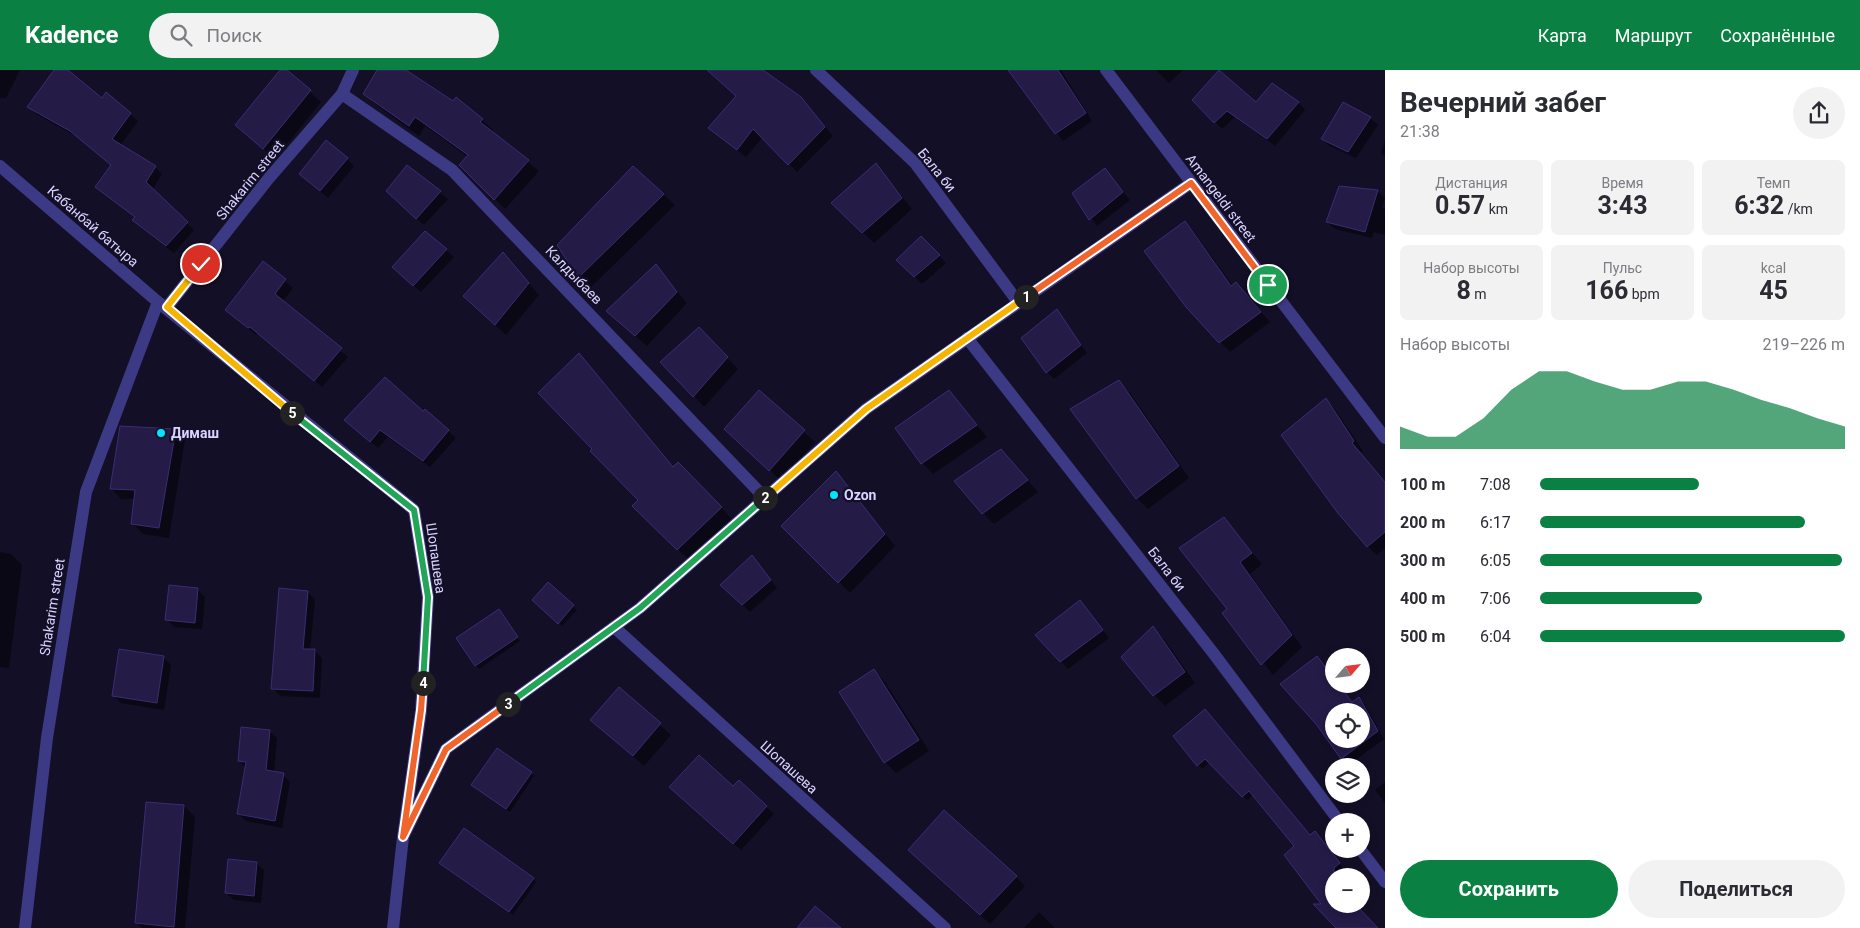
<!DOCTYPE html>
<html lang="ru">
<meta charset="utf-8">
<style>
:root{--surface:#fff;--page:#f2f2f3;--text:#2b2b33;--muted:#7c7c81;--accent:#0b8043}
body{margin:0;font-family:Roboto,sans-serif;background:var(--page);color:var(--text);height:100vh;display:flex;flex-direction:column;font-size:19px;white-space:nowrap}
*{box-sizing:border-box;margin:0}
p{font-size:16px;color:var(--muted)}
.icon{flex:none;width:28px;height:28px;fill:none;stroke:currentColor;stroke-width:2;stroke-linecap:round;stroke-linejoin:round}
.map{position:relative;flex:1;overflow:hidden}
.side{display:flex;flex-direction:column;background:var(--surface);width:475px}
.side>*{flex:none}
.needle{width:32px;rotate:62deg}
.buttons{position:absolute;left:1325px;top:578px;display:grid;gap:10px}
.buttons a{display:grid;place-items:center;width:45px;height:45px;border-radius:50%;background:var(--surface);box-shadow:0 2px 8px #0003;font-size:25px}
.pin{position:absolute;display:grid;place-items:center;width:42px;height:42px;color:#fff;margin:-21px;border:2px solid #fff;border-radius:50%;box-shadow:0 1px 5px #0007}
.km{position:absolute;width:25px;height:25px;margin:-12px;border-radius:50%;background:#222;color:#fff;font-size:14px;line-height:25px;text-align:center}
.round{display:grid;place-items:center;flex:none;width:52px;height:52px;border-radius:26px;background:var(--page)}
.head{display:flex;align-items:center;justify-content:space-between;height:85px;padding:0 15px}
h1{font-size:28px;font-weight:700;line-height:38px}
.metrics{display:grid;grid-template-columns:repeat(3,1fr);gap:8px;height:85px;padding:5px 15px}
.metrics div{display:grid;align-content:center;border-radius:8px;background:var(--page);text-align:center}
.metrics b{font-size:25px;font-weight:700}
.metrics small{font-size:14px;font-weight:400}
.metrics p{font-size:14px}
.chart{height:140px;padding:10px 15px}
.chart p{display:flex;justify-content:space-between}
.chart svg{width:100%;height:90px;margin-top:5px;fill:var(--accent);opacity:.7}
.cta{display:flex;gap:10px;margin-top:auto;padding:10px 15px}
.cta a{flex:1;height:58px;border-radius:30px;background:var(--accent);color:#fff;font-size:20px;font-weight:700;line-height:58px;text-align:center}
.cta a+a{background:var(--page);color:var(--text)}
ul{padding:0 15px;list-style:none;font-size:16px}
li{display:grid;grid-template-columns:80px 60px 1fr;align-items:center;height:38px}
li i{height:12px;border-radius:6px;background:var(--accent)}
header{display:flex;align-items:center;gap:30px;box-sizing:border-box;height:70px;padding:0 25px;background:var(--accent);color:#fff}
header strong{font-size:24px}
nav{display:flex;gap:28px;margin-inline-start:auto;font-size:18px}
.search{width:350px;height:45px;background:var(--page);display:flex;align-items:center;gap:12px;box-sizing:border-box;padding:0 18px;border-radius:28px;color:var(--muted);font-size:19px}
main{display:flex;flex:1;min-height:0}
.map>svg:first-child{display:block}
.shadow{fill:#0007;fill-rule:evenodd}
.building{fill:#241b47;stroke:#3b2d73;fill-rule:evenodd}
.lines{fill:none;stroke-linecap:round;stroke-linejoin:round}
.street{stroke:#3d3a85;stroke-width:12}
.split-1-casing{stroke:#fff;stroke-width:10}
.split-2-casing{stroke:#fff;stroke-width:10}
.split-3-casing{stroke:#fff;stroke-width:10}
.split-4-casing{stroke:#fff;stroke-width:10}
.split-5-casing{stroke:#fff;stroke-width:10}
.split-6-casing{stroke:#fff;stroke-width:10}
.split-1{stroke:#f0652b;stroke-width:6}
.split-2{stroke:#f5b400;stroke-width:6}
.split-3{stroke:#22a559;stroke-width:6}
.split-4{stroke:#f0652b;stroke-width:6}
.split-5{stroke:#22a559;stroke-width:6}
.split-6{stroke:#f5b400;stroke-width:6}
.poi-dot{fill:#00e5ff;stroke:#130f26;stroke-width:2}
.labels{text-anchor:middle;dominant-baseline:central;stroke-width:4.5;stroke-linejoin:round;paint-order:stroke}
.street-label{font-size:14px;fill:#d9d4ff;stroke:#130f26}
.poi-label{font-size:14px;font-weight:bold;fill:#d9d4ff;stroke:#130f26;text-anchor:start}
</style>
<header>
<strong>Kadence</strong>
<div class="search"><svg class="icon" aria-label="search" viewBox="0 0 24 24"><circle cx="10" cy="10" r="6"/><path d="M15 15l6 6"/></svg>Поиск</div>
<nav><a>Карта</a><a>Маршрут</a><a>Сохранённые</a></nav>
</header>
<main>
<div class="map">
<svg width="1385" height="858" viewBox="0 0 1385 858">
<rect width="100%" height="100%" fill="#130f26"/>
<g class="shadow">
<path d="M0,0H20L6,28H0Z"/>
<path d="M56,0H66L102,30L106,24L138,51L120,76L155,97L162,104L152,120L194,160L174,183L141,158L134,150L136,148L97,117L112,95L79,68L36,44L29,37Z"/>
<path d="M282,0H285L321,32L275,89L236,55Z"/>
<path d="M378,0H404L482,50L493,60L491,62L539,101L505,139L461,95L468,87L425,56L419,66L375,34L364,24Z"/>
<path d="M708,0H761L800,28L833,66L797,102L763,67L746,87L709,58L737,26Z"/>
<path d="M1009,0H1061L1092,51L1063,71Z"/>
<path d="M1156,0H1183L1169,13Z"/>
<path d="M1220,1L1256,34L1298,32L1305,40L1275,76L1235,47L1222,59L1194,30Z"/>
<path d="M1370,48L1378,55L1356,88L1329,76L1322,69Z"/>
<path d="M1385,70V86L1381,83Z"/>
<path d="M347,89L354,96L328,128L300,104Z"/>
<path d="M876,95L912,139L874,173L833,133Z"/>
<path d="M407,97L448,129L424,155L394,129Z"/>
<path d="M633,97L675,135L590,218L579,207L558,175Z"/>
<path d="M1105,100L1130,130L1097,156L1074,123Z"/>
<path d="M1377,121L1385,128L1382,138L1385,139V165L1374,162L1372,168L1335,159L1327,152Z"/>
<path d="M1185,153L1194,162L1233,216L1236,214L1270,252L1230,282L1187,237Z"/>
<path d="M425,162L454,187L421,222L401,204Z"/>
<path d="M921,167L946,193L922,214L898,190Z"/>
<path d="M503,184L539,225L506,265L476,237Z"/>
<path d="M264,193L293,218L282,232L348,287L322,317L258,263L256,265L234,247Z"/>
<path d="M655,196L687,233L647,276L619,252Z"/>
<path d="M1057,241L1087,283L1054,309L1047,302Z"/>
<path d="M699,259L738,299L704,337L694,326Z"/>
<path d="M579,285L674,398L678,394L732,449L689,490L634,436L640,430L593,379Z"/>
<path d="M1119,312L1130,323L1189,408L1148,439L1137,428L1072,340Z"/>
<path d="M759,322L815,372L781,411L737,369Z"/>
<path d="M949,322L987,367L933,404L922,393Z"/>
<path d="M1326,330L1335,339L1363,381L1360,383L1385,412V478L1377,485L1367,476Z"/>
<path d="M425,341L456,368L430,397L388,367L378,378L346,350L423,343Z"/>
<path d="M175,360L185,370L169,468L143,464L132,453L135,429H121L111,418Z"/>
<path d="M1001,380L1038,422L994,454L983,443Z"/>
<path d="M836,402L895,476L850,523L783,456Z"/>
<path d="M1223,449L1262,494L1250,504L1302,577L1273,605L1224,544L1229,540Z"/>
<path d="M0,482L11,484L22,495L9,598L0,597Z"/>
<path d="M752,486L777,518L750,542L729,522Z"/>
<path d="M548,514L577,540L562,556L533,530Z"/>
<path d="M197,519L205,527L202,559L174,557L167,549Z"/>
<path d="M308,522L315,530L310,580L315,581L322,588L320,628L280,626L273,618Z"/>
<path d="M1080,531L1109,568L1068,599L1061,591Z"/>
<path d="M502,544L520,571L479,599L457,569Z"/>
<path d="M1153,558L1164,569L1195,613L1165,636L1154,625Z"/>
<path d="M163,587L171,595L164,640L121,633L113,625Z"/>
<path d="M1324,595L1334,608V614H1338L1353,633L1359,629L1366,636L1384,669L1349,695L1314,649ZM1334,641H1361V669H1334Z"/>
<path d="M874,601L885,612L929,681L896,703L885,692Z"/>
<path d="M619,619L671,665L644,696L592,650Z"/>
<path d="M1205,641L1310,766H1319L1343,798L1330,808L1334,834H1354L1376,858H1337L1296,777L1254,724L1247,730L1210,692L1202,699L1175,667Z"/>
<path d="M269,661L277,668L274,703L283,705L290,712L282,758L246,751L238,744L247,698L239,691Z"/>
<path d="M531,703L534,706L510,742L476,718Z"/>
<path d="M739,712L774,744L741,780L678,725L733,718Z"/>
<path d="M1385,712V733L1375,720Z"/>
<path d="M184,736L195,747L185,858H142L137,853Z"/>
<path d="M919,789L1016,807L1025,816L990,854Z"/>
<path d="M256,793L264,800L261,833L234,830L226,823Z"/>
<path d="M444,797L533,809L536,812L513,845Z"/>
<path d="M1039,842L1055,858H1024Z"/>
</g>
<g class="building">
<path d="M54,0H68L102,28L106,22L131,43L112,69L156,96L146,112L188,152L166,176L132,150L135,147L95,117L111,95L70,61L27,37Z"/>
<path d="M280,0H287L311,20L263,79L235,55Z"/>
<path d="M377,0H406L453,31L456,27L483,49L480,52L529,90L494,130L459,95L468,85L415,47L409,56L363,24Z"/>
<path d="M707,0H763L801,27L825,57L788,95L753,59L737,80L708,58L736,26Z"/>
<path d="M1008,0H1058L1086,43L1055,64Z"/>
<path d="M1219,0L1256,32L1272,13L1299,32L1267,69L1227,41L1214,53L1192,30Z"/>
<path d="M1343,32L1371,47L1348,82L1321,69Z"/>
<path d="M326,70L348,88L320,121L299,104Z"/>
<path d="M876,93L902,128L862,163L831,133Z"/>
<path d="M407,95L441,121L416,149L386,121Z"/>
<path d="M633,96L664,124L578,208L557,175Z"/>
<path d="M1105,98L1123,122L1089,150L1072,123Z"/>
<path d="M1339,116L1378,120L1365,162L1326,152Z"/>
<path d="M1185,151L1231,216L1236,212L1261,242L1219,273L1186,237L1144,181Z"/>
<path d="M425,161L447,179L413,216L392,197Z"/>
<path d="M921,166L940,185L914,207L896,190Z"/>
<path d="M503,182L529,213L495,255L463,226Z"/>
<path d="M263,191L286,209L275,224L342,278L314,311L250,257L248,258L225,240Z"/>
<path d="M656,194L677,222L635,266L606,241Z"/>
<path d="M1057,239L1081,275L1046,303L1021,268Z"/>
<path d="M699,257L728,287L693,327L660,292Z"/>
<path d="M579,283L673,397L678,392L722,437L677,480L632,436L638,430L590,381L592,379L538,323Z"/>
<path d="M385,307L423,341L425,339L449,360L423,391L380,360L370,372L344,350Z"/>
<path d="M1119,310L1179,396L1136,429L1070,339Z"/>
<path d="M759,320L805,360L769,401L724,359Z"/>
<path d="M949,320L977,355L921,394L895,358Z"/>
<path d="M1326,328L1354,371L1352,373L1385,412V462L1367,477L1337,442L1281,365Z"/>
<path d="M120,356L176,359L159,458L131,454L135,420L110,419Z"/>
<path d="M1001,379L1028,410L982,444L954,411Z"/>
<path d="M836,401L885,464L838,513L781,456Z"/>
<path d="M1224,447L1252,483L1240,492L1292,565L1261,595L1222,543L1227,539L1179,478Z"/>
<path d="M752,485L771,510L742,535L720,515Z"/>
<path d="M548,512L574,535L558,554L532,530Z"/>
<path d="M169,515L198,518L195,553L165,550Z"/>
<path d="M279,518L308,521L303,579H315L313,621L271,619Z"/>
<path d="M1080,530L1103,560L1060,592L1035,565Z"/>
<path d="M499,539L518,567L475,596L456,568Z"/>
<path d="M1153,556L1185,602L1153,626L1121,587Z"/>
<path d="M119,579L164,586L157,633L112,626Z"/>
<path d="M1317,586L1334,609V614H1338L1352,632L1359,627L1378,661L1341,689L1316,654L1280,614ZM1334,641H1361V669H1334Z"/>
<path d="M874,599L919,670L884,693L839,622Z"/>
<path d="M619,617L661,653L633,686L590,650Z"/>
<path d="M1205,639L1310,765L1315,761L1340,793L1334,798V834H1355L1378,858H1336L1313,834H1321L1284,785L1294,776L1249,721L1242,727L1205,689L1197,696L1173,666Z"/>
<path d="M241,657L270,660L266,700L284,703L275,751L237,744L246,692L238,691Z"/>
<path d="M497,678L532,702L506,739L471,715Z"/>
<path d="M699,685L733,716L739,710L767,736L733,774L669,717Z"/>
<path d="M146,732L184,735L174,857L135,853Z"/>
<path d="M944,740L1017,806L980,845L908,780Z"/>
<path d="M464,758L534,808L509,842L439,793Z"/>
<path d="M228,789L257,792L254,826L225,823Z"/>
<path d="M815,836L841,858H797Z"/>
</g>
<g class="lines">
<g class="street">
<path d="M816,0L915,93L1018,232"/>
<path d="M1106,0L1385,368"/>
<path d="M342,24L452,100L765,428"/>
<path d="M0,96L158,232L414,440L428,527L421,641L403,767L393,858"/>
<path d="M167,237L269,108L342,24L353,0"/>
<path d="M967,268L1214,584L1339,751"/>
<path d="M614,557L945,858"/>
<path d="M403,767L446,679L640,538L866,339L1191,113"/>
<path d="M1360,779L1385,812"/>
<path d="M25,858L47,668L86,422L158,232"/>
</g>
</g>
<g class="lines">
<g class="split-1-casing">
<path id="split-1" d="M1026,227L1191,113L1268,215"/>
</g>
<g class="split-2-casing">
<path id="split-2" d="M765,428L866,339L1026,227"/>
</g>
<g class="split-3-casing">
<path id="split-3" d="M508,634L640,538L765,428"/>
</g>
<g class="split-4-casing">
<path id="split-4" d="M423,613L421,640L403,767L446,679L508,634"/>
</g>
<g class="split-5-casing">
<path id="split-5" d="M292,343L414,440L428,527L423,613"/>
</g>
<g class="split-6-casing">
<path id="split-6" d="M201,194L167,237L292,343"/>
</g>
<use href="#split-1" class="split-1"/>
<use href="#split-2" class="split-2"/>
<use href="#split-3" class="split-3"/>
<use href="#split-4" class="split-4"/>
<use href="#split-5" class="split-5"/>
<use href="#split-6" class="split-6"/>
</g>
<g class="poi-dot">
<circle cx="161" cy="363" r="5"/>
<circle cx="834" cy="425" r="5"/>
</g>
<g class="labels">
<g class="street-label">
<text transform="translate(937 100) rotate(51)">Бала би</text>
<text transform="translate(250 110) rotate(-51)">Shakarim street</text>
<text transform="translate(1221 128) rotate(53)">Amangeldi street</text>
<text transform="translate(93 156) rotate(41)">Кабанбай батыра</text>
<text transform="translate(574 205) rotate(46)">Калдыбаев</text>
<text transform="translate(436 488) rotate(82)">Шопашева</text>
<text transform="translate(1167 499) rotate(52)">Бала би</text>
<text transform="translate(52 537) rotate(-81)">Shakarim street</text>
<text transform="translate(789 697) rotate(42)">Шопашева</text>
</g>
<g class="poi-label">
<text x="171" y="363">Димаш</text>
<text x="844" y="425">Ozon</text>
</g>
</g>
</svg>
<div class="buttons">
<a><svg class="needle" viewBox="-14 -14 28 28"><path d="M0-13l5 13h-10z" fill="#e53935"/><path d="M0 13l5-13h-10z" fill="#7c7c81"/></svg></a>
<a><svg class="icon" aria-label="locate" viewBox="0 0 24 24"><circle cx="12" cy="12" r="6"/><path d="M12 2v4M12 18v4M2 12h4M18 12h4"/></svg></a>
<a><svg class="icon" aria-label="layers" viewBox="0 0 24 24"><path d="M12 4l9 5-9 5-9-5zM3 14l9 5 9-5"/></svg></a>
<a>+</a>
<a>−</a>
</div>
<div class="pin" style="left:1268px;top:215px;background:#1e9e55"><svg class="icon" aria-label="arrive" viewBox="0 0 24 24"><path d="M6 21V4h12l-3 4 3 4H6"/></svg></div>
<div class="pin" style="left:201px;top:194px;background:#d93025"><svg class="icon" aria-label="check" viewBox="0 0 24 24"><path d="M5 12l5 5 9-10"/></svg></div>
<b class="km" style="left:1026px;top:227px">1</b>
<b class="km" style="left:765px;top:428px">2</b>
<b class="km" style="left:508px;top:634px">3</b>
<b class="km" style="left:423px;top:613px">4</b>
<b class="km" style="left:292px;top:343px">5</b>
</div>
<section class="side">
<div class="head"><div><h1>Вечерний забег</h1><p>21:38</p></div><a class="round"><svg class="icon" aria-label="share" viewBox="0 0 24 24"><path d="M12 15V3M7 8l5-5 5 5M5 13v7h14v-7"/></svg></a></div>
<div class="metrics">
<div><p>Дистанция</p><b>0.57<small> km</small></b></div>
<div><p>Время</p><b>3:43</b></div>
<div><p>Темп</p><b>6:32<small> /km</small></b></div>
</div>
<div class="metrics">
<div><p>Набор высоты</p><b>8<small> m</small></b></div>
<div><p>Пульс</p><b>166<small> bpm</small></b></div>
<div><p>kcal</p><b>45</b></div>
</div>
<div class="chart"><p><span>Набор высоты</span>219–226 m</p>
<svg viewBox="0 0 160 44" preserveAspectRatio="none"><path d="M0 44V33L10 38L20 38L30 29L40 15L50 6L60 6L70 11L80 15L90 15L100 11L110 11L120 15L130 20L140 24L150 29L160 33V44z"/></svg>
</div>
<ul>
<li><b>100 m</b>7:08<i style="width:52%"></i></li>
<li><b>200 m</b>6:17<i style="width:87%"></i></li>
<li><b>300 m</b>6:05<i style="width:99%"></i></li>
<li><b>400 m</b>7:06<i style="width:53%"></i></li>
<li><b>500 m</b>6:04<i style="width:100%"></i></li>
</ul>
<div class="cta"><a>Сохранить</a><a>Поделиться</a></div>
</section>
</main>
